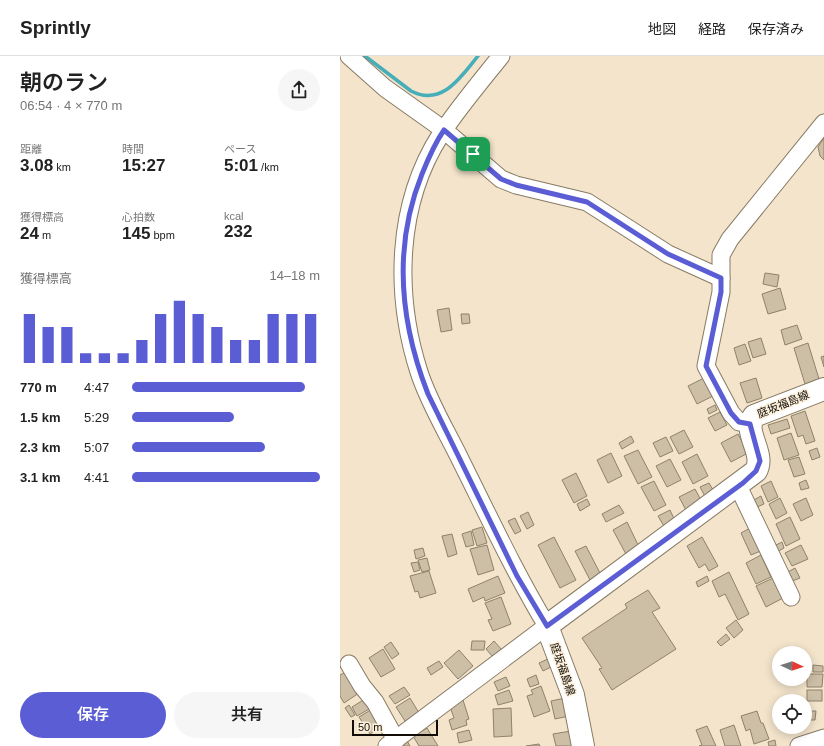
<!DOCTYPE html>
<html lang="ja">
<meta charset="utf-8">
<style>
:root{--surface:#fff;--page:#f6f6f6;--text:#222;--muted:#767676;--line:#e0e0e0;--accent:#5b5dd5}
body{margin:0;font-family:Arial,"Noto Sans JP",sans-serif;background:var(--page);color:var(--text);height:100vh;display:flex;flex-direction:column;font-size:15px;white-space:nowrap}
*{box-sizing:border-box;margin:0}
p{font-size:13px;color:var(--muted)}
.icon{flex:none;width:22px;height:22px;fill:none;stroke:currentColor;stroke-width:2;stroke-linecap:round;stroke-linejoin:round}
.map{position:relative;flex:1;overflow:hidden}
.panel{display:flex;flex-direction:column;background:var(--surface);width:340px}
.panel>*{flex:none}
.needle{width:26px;rotate:93deg}
.tools{position:absolute;left:432px;top:590px;display:grid;gap:8px}
.tools a{display:grid;place-items:center;width:40px;height:40px;border-radius:50%;background:var(--surface);box-shadow:0 2px 10px #0003;font-size:20px}
.scale{position:absolute;left:12px;bottom:10px;width:86px;box-sizing:border-box;padding-left:4px;border:2px solid #110c05;border-top:0;font-size:11px;line-height:14px;white-space:nowrap;color:#110c05;-webkit-text-stroke:3px #fdf1dd;paint-order:stroke}
.pin{position:absolute;display:grid;place-items:center;width:34px;height:34px;color:#fff;margin:-17px;border-radius:8px;box-shadow:0 2px 6px #0006}
.round{display:grid;place-items:center;flex:none;width:42px;height:42px;border-radius:21px;background:var(--page)}
.head{display:flex;align-items:center;justify-content:space-between;height:68px;padding:0 20px}
h1{font-size:22px;font-weight:600;line-height:30px}
.stats{display:grid;grid-template-columns:repeat(3,1fr);gap:6px;height:68px;padding:4px 20px}
.stats div{display:grid;align-content:center}
.stats b{font-size:17px;font-weight:600}
.stats small{font-size:11px;font-weight:400}
.stats p{font-size:11px}
.chart{height:112px;padding:8px 20px}
.chart p{display:flex;justify-content:space-between}
.chart svg{width:100%;height:72px;margin-top:4px;stroke:var(--accent);stroke-width:6}
.cta{display:flex;gap:8px;margin-top:auto;padding:8px 20px}
.cta a{flex:1;height:46px;border-radius:24px;background:var(--accent);color:#fff;font-size:16px;font-weight:600;line-height:46px;text-align:center}
.cta a+a{background:var(--page);color:var(--text)}
ul{padding:0 20px;list-style:none;font-size:13px}
li{display:grid;grid-template-columns:64px 48px 1fr;align-items:center;height:30px}
li i{height:10px;border-radius:5px;background:var(--accent)}
header{display:flex;align-items:center;gap:24px;box-sizing:border-box;height:56px;padding:0 20px;background:var(--surface);border-bottom:1px solid var(--line)}
header strong{font-size:19px}
nav{display:flex;gap:22px;margin-inline-start:auto;font-size:14px}
main{display:flex;flex:1;min-height:0}
.map>svg:first-child{display:block}
.lines{fill:none;stroke-linecap:round;stroke-linejoin:round}
.stream{stroke:#46aeb9;stroke-width:3.5}
.building{fill:#cdbea6;stroke:#8f826b}
.minor-casing{stroke:#887b64;stroke-width:19}
.major-casing{stroke:#887b64;stroke-width:24}
.minor{stroke:#fff;stroke-width:17}
.major{stroke:#fff;stroke-width:22}
.route-casing{stroke:#fff;stroke-width:8}
.route{stroke:#5b5dd5;stroke-width:5}
.labels{text-anchor:middle;dominant-baseline:central;stroke-width:3;stroke-linejoin:round;paint-order:stroke}
.street-label{font-size:11px;fill:#110c05;stroke:#fdf1dd}
</style>
<header>
<strong>Sprintly</strong>
<nav><a>地図</a><a>経路</a><a>保存済み</a></nav>
</header>
<main>
<section class="panel">
<div class="head"><div><h1>朝のラン</h1><p>06:54 · 4 × 770 m</p></div><a class="round"><svg class="icon" aria-label="share" viewBox="0 0 24 24"><path d="M12 15V3M7 8l5-5 5 5M5 13v7h14v-7"/></svg></a></div>
<div class="stats">
<div><p>距離</p><b>3.08<small> km</small></b></div>
<div><p>時間</p><b>15:27</b></div>
<div><p>ペース</p><b>5:01<small> /km</small></b></div>
</div>
<div class="stats">
<div><p>獲得標高</p><b>24<small> m</small></b></div>
<div><p>心拍数</p><b>145<small> bpm</small></b></div>
<div><p>kcal</p><b>232</b></div>
</div>
<div class="chart"><p><span>獲得標高</span>14–18 m</p>
<svg viewBox="0 0 160 44" preserveAspectRatio="none"><path d="M5 44V14M15 44V22M25 44V22M35 44V38M45 44V38M55 44V38M65 44V30M75 44V14M85 44V6M95 44V14M105 44V22M115 44V30M125 44V30M135 44V14M145 44V14M155 44V14"/></svg>
</div>
<ul>
<li><b>770 m</b>4:47<i style="width:92%"></i></li>
<li><b>1.5 km</b>5:29<i style="width:54%"></i></li>
<li><b>2.3 km</b>5:07<i style="width:71%"></i></li>
<li><b>3.1 km</b>4:41<i style="width:100%"></i></li>
</ul>
<div class="cta"><a>保存</a><a>共有</a></div>
</section>
<div class="map">
<svg width="484" height="690" viewBox="0 0 484 690">
<rect width="100%" height="100%" fill="#f3e4cb"/>
<g class="lines">
<path class="stream" d="M25,0L71,35C102,51 121,21 138,0"/>
</g>
<g class="building">
<path d="M484,82V104L480,100L478,91Z"/>
<path d="M425,217L439,219L437,231L423,228Z"/>
<path d="M440,232L446,253L428,258L422,238Z"/>
<path d="M109,252L112,274L101,276L97,254Z"/>
<path d="M121,258H129L130,267L122,268Z"/>
<path d="M457,269L462,283L445,289L441,274Z"/>
<path d="M421,282L426,298L413,302L408,286Z"/>
<path d="M468,287L479,323L465,328L454,292Z"/>
<path d="M405,288L411,305L399,309L394,292Z"/>
<path d="M484,300V311L481,301Z"/>
<path d="M364,322L373,340L357,348L348,330Z"/>
<path d="M416,322L422,342L407,347L400,327Z"/>
<path d="M375,349L377,354L369,358L367,353Z"/>
<path d="M465,355L475,385L466,388L463,379L458,381L451,360Z"/>
<path d="M380,356L387,369L375,375L368,362Z"/>
<path d="M447,363L450,372L431,378L428,369Z"/>
<path d="M344,374L353,391L339,398L330,381Z"/>
<path d="M451,377L459,399L444,404L437,382Z"/>
<path d="M398,378L408,397L391,406L381,387Z"/>
<path d="M291,380L294,386L282,393L279,387Z"/>
<path d="M326,381L333,395L320,401L313,387Z"/>
<path d="M477,392L480,401L472,404L469,395Z"/>
<path d="M298,394L312,421L298,428L284,400Z"/>
<path d="M271,397L282,420L268,427L257,404Z"/>
<path d="M357,398L368,420L353,428L342,406Z"/>
<path d="M459,401L465,418L454,421L448,404Z"/>
<path d="M330,403L341,424L327,431L316,410Z"/>
<path d="M236,417L247,440L234,447L222,424Z"/>
<path d="M466,424L469,432L461,434L459,427Z"/>
<path d="M314,425L326,449L314,455L301,431Z"/>
<path d="M431,425L438,441L428,446L421,430Z"/>
<path d="M369,427L376,439L367,444L360,431Z"/>
<path d="M355,433L363,448L347,456L339,441Z"/>
<path d="M421,440L424,448L415,452L412,445Z"/>
<path d="M440,442L447,457L436,463L429,448Z"/>
<path d="M466,442L473,459L461,465L453,448Z"/>
<path d="M247,443L250,449L240,455L237,448Z"/>
<path d="M279,449L284,457L266,466L262,458Z"/>
<path d="M330,454L336,467L325,472L318,460Z"/>
<path d="M188,456L194,469L187,473L180,460Z"/>
<path d="M450,461L460,483L446,490L436,468Z"/>
<path d="M175,462L181,475L175,478L168,465Z"/>
<path d="M287,466L300,493L287,500L273,474Z"/>
<path d="M142,471L147,487L137,490L132,474Z"/>
<path d="M412,471L423,494L411,499L401,477Z"/>
<path d="M131,475L134,489L126,491L122,478Z"/>
<path d="M112,478L117,498L108,501L102,480Z"/>
<path d="M214,481L236,524L220,532L198,489Z"/>
<path d="M362,481L378,510L369,515L365,508L359,512L347,490Z"/>
<path d="M442,486L444,492L437,496L434,490Z"/>
<path d="M147,489L154,514L138,519L130,493Z"/>
<path d="M461,489L468,503L452,510L445,497Z"/>
<path d="M246,490L261,519L250,524L235,495Z"/>
<path d="M83,492L85,500L76,503L74,494Z"/>
<path d="M421,499L431,521L416,528L406,507Z"/>
<path d="M87,502L90,514L82,516L78,504Z"/>
<path d="M78,506L80,514L74,516L71,507Z"/>
<path d="M455,512L460,522L450,526L446,517Z"/>
<path d="M89,515L96,537L80,542L78,535L75,536L70,520Z"/>
<path d="M389,516L409,558L398,564L385,538L379,541L372,525Z"/>
<path d="M158,520L165,537L145,545L144,541L133,546L128,533Z"/>
<path d="M367,520L369,525L358,531L356,526Z"/>
<path d="M433,522L443,542L426,551L416,530Z"/>
<path d="M308,534L320,552L312,556L336,593L272,634L259,613L262,612L242,582L287,552L285,548Z"/>
<path d="M161,541L171,568L153,575L148,564L152,563L145,547Z"/>
<path d="M396,564L403,574L394,582L386,572Z"/>
<path d="M386,578L390,583L381,590L377,586Z"/>
<path d="M132,585H145L144,594H131Z"/>
<path d="M154,585L162,594L153,601L146,593Z"/>
<path d="M51,586L59,598L52,603L44,591Z"/>
<path d="M43,593L55,613L41,621L29,602Z"/>
<path d="M119,594L133,610L118,623L104,607Z"/>
<path d="M208,603L211,611L203,615L199,607Z"/>
<path d="M99,605L103,611L91,619L87,612Z"/>
<path d="M473,609L483,610V616H473Z"/>
<path d="M6,616L19,637L4,647L0,640V619Z"/>
<path d="M467,618H483L482,631H467Z"/>
<path d="M196,619L199,628L190,631L187,623Z"/>
<path d="M166,621L170,630L158,635L154,626Z"/>
<path d="M201,630L210,655L194,661L187,640L193,638L191,634Z"/>
<path d="M64,631L70,639L55,648L49,640Z"/>
<path d="M169,634L173,645L158,649L155,639Z"/>
<rect x="467" y="634" width="15" height="11"/>
<path d="M70,642L79,657L65,665L56,651Z"/>
<path d="M225,642L229,660L215,663L211,645Z"/>
<path d="M25,643L31,652L17,660L12,651Z"/>
<path d="M123,644L129,663L126,664L127,669L112,674L109,664L114,662L109,648Z"/>
<path d="M9,649L15,659L11,661L5,652Z"/>
<path d="M34,652L44,669L30,678L19,661Z"/>
<path d="M171,652L172,680L154,681L153,653Z"/>
<path d="M417,655L421,667H423L429,683L414,688L410,673L406,675L401,660Z"/>
<path d="M467,655H476L475,664H466Z"/>
<path d="M394,669L401,690H385L380,674Z"/>
<path d="M367,670L376,690H359L362,689L356,674Z"/>
<path d="M87,672L98,690H79L73,680Z"/>
<path d="M129,674L132,684L119,687L117,677Z"/>
<path d="M231,675L234,690H216L213,678Z"/>
<path d="M66,683L70,690H61Z"/>
<path d="M435,684L436,690H429L428,686Z"/>
<path d="M199,688L200,690H186Z"/>
</g>
<g class="lines">
<g class="minor-casing">
<g id="minor">
<path d="M9,0L45,32L104,74L161,123L176,129L247,146L328,198L381,222"/>
<path d="M410,368L399,366L391,357L366,310L381,236V199L390,183L484,67"/>
<path d="M398,430L451,541"/>
<path d="M9,608L22,630L35,646L56,684"/>
<path d="M47,690L207,570C175,517 149,461 121,405C107,376 89,347 79,316C54,238 56,148 101,78C119,51 141,25 161,0"/>
<path d="M459,690L484,682"/>
</g>
</g>
<g class="major-casing">
<path id="major" d="M243,690L233,639L207,570L416,415C426,397 402,376 414,360L484,333"/>
</g>
<use href="#minor" class="minor"/>
<use href="#major" class="major"/>
</g>
<g class="lines">
<g class="route-casing">
<path id="route" d="M104,74L161,123L176,129L247,146L328,198L381,222V236L366,310L391,357L399,366L410,368L420,405L416,415L403,427L207,570L177,520L88,338C60,266 53,190 82,118C88,103 95,87 104,74Z"/>
</g>
<use href="#route" class="route"/>
</g>
<g class="labels">
<g class="street-label">
<text transform="translate(443 348) rotate(-22)">庭坂福島線</text>
<text transform="translate(223 613) rotate(71)">庭坂福島線</text>
</g>
</g>
</svg>
<div class="tools">
<a><svg class="needle" viewBox="-14 -14 28 28"><path d="M0-13l5 13h-10z" fill="#e53935"/><path d="M0 13l5-13h-10z" fill="#767676"/></svg></a>
<a><svg class="icon" aria-label="locate" viewBox="0 0 24 24"><circle cx="12" cy="12" r="6"/><path d="M12 2v4M12 18v4M2 12h4M18 12h4"/></svg></a>
</div>
<div class="scale">50 m</div>
<div class="pin" style="left:133px;top:98px;background:#1e9e55"><svg class="icon" aria-label="arrive" viewBox="0 0 24 24"><path d="M6 21V4h12l-3 4 3 4H6"/></svg></div>
</div>
</main>
